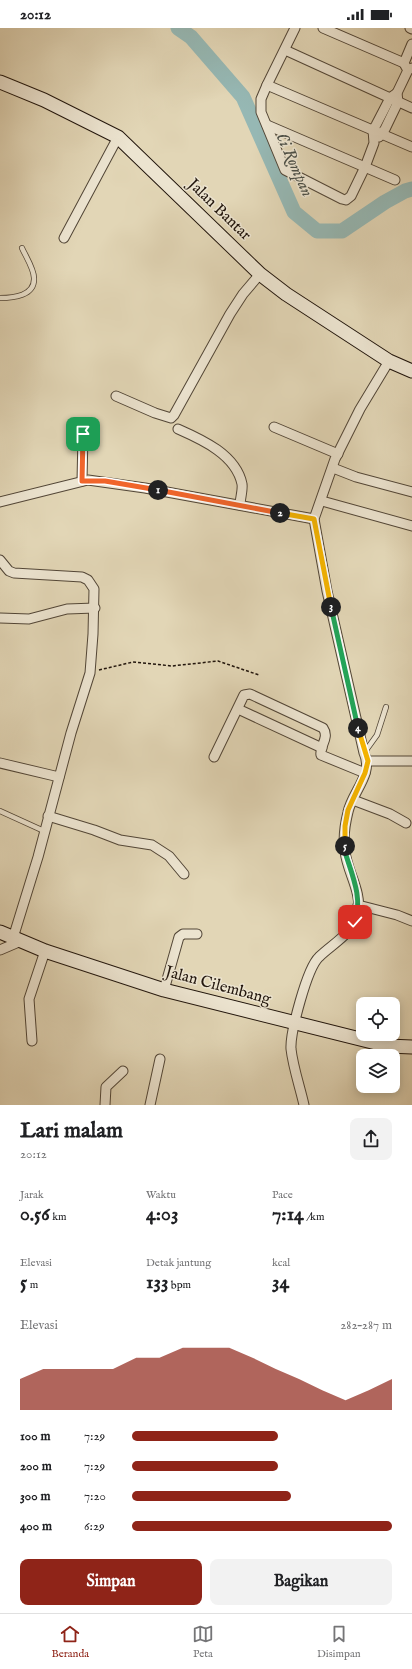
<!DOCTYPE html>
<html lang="id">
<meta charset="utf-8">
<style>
:root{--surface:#fff;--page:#f2f2f2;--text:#202124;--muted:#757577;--line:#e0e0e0;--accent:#8f2418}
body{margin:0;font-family:"IM FELL English",serif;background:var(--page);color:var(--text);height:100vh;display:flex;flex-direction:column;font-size:15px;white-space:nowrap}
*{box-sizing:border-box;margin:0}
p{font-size:13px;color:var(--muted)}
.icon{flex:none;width:22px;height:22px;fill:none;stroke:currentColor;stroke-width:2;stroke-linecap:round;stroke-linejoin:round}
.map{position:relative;height:1077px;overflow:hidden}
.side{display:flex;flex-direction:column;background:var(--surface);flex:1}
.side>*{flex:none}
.tools{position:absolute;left:356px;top:969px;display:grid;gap:8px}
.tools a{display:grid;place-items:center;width:44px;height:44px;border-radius:8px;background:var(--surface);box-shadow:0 2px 10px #0003;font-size:20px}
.pin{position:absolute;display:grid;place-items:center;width:34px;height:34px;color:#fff;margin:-17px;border-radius:8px;box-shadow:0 2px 6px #0006}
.km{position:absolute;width:20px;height:20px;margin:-10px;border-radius:50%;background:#222;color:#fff;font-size:11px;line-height:20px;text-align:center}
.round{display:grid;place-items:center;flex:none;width:42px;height:42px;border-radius:8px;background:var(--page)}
.head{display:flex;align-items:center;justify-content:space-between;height:68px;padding:0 20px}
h1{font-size:22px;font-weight:700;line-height:30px}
.figures{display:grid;grid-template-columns:repeat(3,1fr);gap:6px;height:68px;padding:4px 20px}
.figures div{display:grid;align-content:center}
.figures b{font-size:20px;font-weight:700}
.figures small{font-size:11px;font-weight:400}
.figures p{font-size:11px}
.chart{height:112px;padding:8px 20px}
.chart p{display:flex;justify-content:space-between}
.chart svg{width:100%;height:72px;margin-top:4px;fill:var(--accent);opacity:.7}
.button{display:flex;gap:8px;margin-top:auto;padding:8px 20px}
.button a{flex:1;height:46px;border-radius:8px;background:var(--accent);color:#fff;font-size:16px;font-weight:700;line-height:46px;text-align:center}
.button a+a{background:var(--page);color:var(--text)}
ul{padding:0 20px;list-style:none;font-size:13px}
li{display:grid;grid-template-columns:64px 48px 1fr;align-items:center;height:30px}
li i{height:10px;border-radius:5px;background:var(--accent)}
.status{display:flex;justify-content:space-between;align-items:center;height:28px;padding:0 20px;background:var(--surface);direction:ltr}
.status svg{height:11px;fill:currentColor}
.menu{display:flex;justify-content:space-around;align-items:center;height:56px;border-top:1px solid var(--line);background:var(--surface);font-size:11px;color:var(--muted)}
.menu a{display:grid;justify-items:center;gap:2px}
.menu .on{color:var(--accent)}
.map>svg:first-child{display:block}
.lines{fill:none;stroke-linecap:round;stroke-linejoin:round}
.river{stroke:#96b8b4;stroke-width:15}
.lane-casing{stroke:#524637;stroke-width:6}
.street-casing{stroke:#524637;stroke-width:11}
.secondary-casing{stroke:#22160d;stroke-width:15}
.path{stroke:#22160d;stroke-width:1.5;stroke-dasharray:3 2;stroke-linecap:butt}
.lane{stroke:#ece4d0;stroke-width:4.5}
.street{stroke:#ece4d0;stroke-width:9}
.secondary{stroke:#ece4d0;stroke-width:13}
.split-1-casing{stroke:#fff;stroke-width:8}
.split-2-casing{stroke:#fff;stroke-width:8}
.split-3-casing{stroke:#fff;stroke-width:8}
.split-4-casing{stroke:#fff;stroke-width:8}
.split-5-casing{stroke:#fff;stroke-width:8}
.split-6-casing{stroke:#fff;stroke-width:8}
.split-1{stroke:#f0652b;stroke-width:5}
.split-2{stroke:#f0652b;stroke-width:5}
.split-3{stroke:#f5b400;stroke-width:5}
.split-4{stroke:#22a559;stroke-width:5}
.split-5{stroke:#f5b400;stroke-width:5}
.split-6{stroke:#22a559;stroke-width:5}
.labels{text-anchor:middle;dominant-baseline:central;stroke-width:3;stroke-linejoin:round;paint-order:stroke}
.street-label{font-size:16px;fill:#22160d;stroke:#ece4d0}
.water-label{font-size:17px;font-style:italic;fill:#4b4f47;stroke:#ece4d0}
</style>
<div class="status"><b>20:12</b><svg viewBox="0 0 49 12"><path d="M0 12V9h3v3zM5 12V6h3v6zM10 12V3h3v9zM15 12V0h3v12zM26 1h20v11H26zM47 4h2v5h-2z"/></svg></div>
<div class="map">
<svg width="412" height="1077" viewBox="0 0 412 1077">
<rect width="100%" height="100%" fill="#e2d6b6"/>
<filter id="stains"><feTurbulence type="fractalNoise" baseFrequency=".005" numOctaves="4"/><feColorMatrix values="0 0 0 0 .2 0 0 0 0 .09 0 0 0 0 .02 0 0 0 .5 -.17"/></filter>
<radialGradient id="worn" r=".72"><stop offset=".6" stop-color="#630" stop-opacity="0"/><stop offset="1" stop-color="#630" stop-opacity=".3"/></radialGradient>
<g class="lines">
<path class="river" d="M178,0L191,9L243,69L294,184L317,203H342L385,174L405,163L412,161"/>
<g class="lane-casing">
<g id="lane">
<path d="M0,270C13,270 35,268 34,250C34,241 26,229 22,220"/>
<path d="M364,725L377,707L386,679"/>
<path d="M0,783L44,803"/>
</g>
</g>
<g class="street-casing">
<g id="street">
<path d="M295,0L267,57L412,119"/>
<path d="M323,0L404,35"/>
<path d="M410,0L412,1"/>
<path d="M285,22L412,80"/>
<path d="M406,39L404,35L412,16"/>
<path d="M267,57L261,71V84L285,142L342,171L346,172L351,168L365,139L374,115L373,102L376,97L390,70L397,65"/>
<path d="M267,97L395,152"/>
<path d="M379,109L385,101L398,74L397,65L408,42L412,40"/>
<path d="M64,210L118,109"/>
<path d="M116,368L155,385L171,390L174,387L230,286L243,266L260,246"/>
<path d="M274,399L338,426"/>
<path d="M178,401C203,412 236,427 242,456C243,462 240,471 240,477"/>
<path d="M333,440L356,449L412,464"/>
<path d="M82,453L83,406"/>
<path d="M322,473L412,498"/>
<path d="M0,474L88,452L145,460L314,491"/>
<path d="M0,532L9,543L14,545L82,549L88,552L94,561L93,606L90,645L71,705L38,829L13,910"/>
<path d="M0,590L29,591L67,581L95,580"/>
<path d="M238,681L322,720"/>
<path d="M214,729L244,667L250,666L323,700C330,710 319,718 321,727L365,745"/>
<path d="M368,733H412"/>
<path d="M0,735L59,749"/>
<path d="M353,772L390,786L406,795"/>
<path d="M48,788L94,802L120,812L152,817L169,828L184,846"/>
<path d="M358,877L397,887L412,893"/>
<path d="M0,922L21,913"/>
<path d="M164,962L179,909L183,906H197"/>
<path d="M32,1013L29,971L45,923"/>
<path d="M105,1077L106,1059L123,1043"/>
<path d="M150,1077L160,1031"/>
<path d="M304,1077C300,1059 293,1039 291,1021C290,1005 307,940 319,929C332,916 354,905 358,885C362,863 347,844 345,823C343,811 345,796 348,784C352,764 374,746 364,725L327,563L314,491L335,431L360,381L389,333"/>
</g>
</g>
<g class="secondary-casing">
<g id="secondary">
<path d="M0,54L44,72L118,109L260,246L286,266L389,333L412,343"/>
<path d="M0,904L45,923L164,962L388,1018L412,1019"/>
</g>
</g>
<path class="path" d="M99,642L133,634L172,638L218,633L259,647"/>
<use href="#lane" class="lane"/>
<use href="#street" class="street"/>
<use href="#secondary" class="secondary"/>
</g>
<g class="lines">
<g class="split-1-casing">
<path id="split-1" d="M83,406L82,453H105L158,462"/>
</g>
<g class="split-2-casing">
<path id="split-2" d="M158,462L280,485"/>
</g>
<g class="split-3-casing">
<path id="split-3" d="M280,485L314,491L331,579"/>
</g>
<g class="split-4-casing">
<path id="split-4" d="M331,579L358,700"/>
</g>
<g class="split-5-casing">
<path id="split-5" d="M345,818V798L348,782L365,745L368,733L358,700"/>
</g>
<g class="split-6-casing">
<path id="split-6" d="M345,818V824C352,847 363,870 355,894"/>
</g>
<use href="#split-1" class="split-1"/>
<use href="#split-2" class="split-2"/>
<use href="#split-3" class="split-3"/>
<use href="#split-4" class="split-4"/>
<use href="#split-5" class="split-5"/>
<use href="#split-6" class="split-6"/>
</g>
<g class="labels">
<g class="street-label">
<text transform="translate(219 182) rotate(44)">Jalan Bantar</text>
<text transform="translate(218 958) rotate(15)">Jalan Cilembang</text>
</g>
<g class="water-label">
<text transform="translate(294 137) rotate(66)">Ci Rompan</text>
</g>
</g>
<rect width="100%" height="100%" filter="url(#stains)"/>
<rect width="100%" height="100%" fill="url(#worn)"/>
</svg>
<div class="tools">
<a><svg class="icon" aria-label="locate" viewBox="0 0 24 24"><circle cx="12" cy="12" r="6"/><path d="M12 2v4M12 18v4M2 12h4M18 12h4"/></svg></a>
<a><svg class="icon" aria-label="layers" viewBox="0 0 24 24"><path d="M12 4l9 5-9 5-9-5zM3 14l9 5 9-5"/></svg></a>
</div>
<div class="pin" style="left:83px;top:406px;background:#1e9e55"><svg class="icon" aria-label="arrive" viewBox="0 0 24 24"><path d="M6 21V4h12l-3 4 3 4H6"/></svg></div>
<div class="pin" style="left:355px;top:894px;background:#d93025"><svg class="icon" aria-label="check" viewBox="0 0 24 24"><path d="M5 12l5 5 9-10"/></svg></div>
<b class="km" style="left:158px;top:462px">1</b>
<b class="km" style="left:280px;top:485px">2</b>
<b class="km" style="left:331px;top:579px">3</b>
<b class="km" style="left:358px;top:700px">4</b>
<b class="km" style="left:345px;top:818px">5</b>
</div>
<section class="side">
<div class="head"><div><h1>Lari malam</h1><p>20:12</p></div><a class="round"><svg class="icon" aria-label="share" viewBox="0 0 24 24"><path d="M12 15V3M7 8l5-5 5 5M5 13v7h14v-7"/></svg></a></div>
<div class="figures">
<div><p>Jarak</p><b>0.56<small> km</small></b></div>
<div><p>Waktu</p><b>4:03</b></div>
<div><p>Pace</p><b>7:14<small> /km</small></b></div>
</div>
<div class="figures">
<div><p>Elevasi</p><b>5<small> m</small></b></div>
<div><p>Detak jantung</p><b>133<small> bpm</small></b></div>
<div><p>kcal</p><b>34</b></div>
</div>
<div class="chart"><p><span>Elevasi</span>282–287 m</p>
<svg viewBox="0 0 160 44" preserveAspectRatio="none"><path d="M0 44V25L10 19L20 19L30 19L40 19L50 12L60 12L70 6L80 6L90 6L100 12L110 19L120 25L130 32L140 38L150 32L160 25V44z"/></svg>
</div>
<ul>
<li><b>100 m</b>7:29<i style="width:56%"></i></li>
<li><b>200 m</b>7:29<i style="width:56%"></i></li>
<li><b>300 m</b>7:20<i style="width:61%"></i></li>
<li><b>400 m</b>6:29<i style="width:100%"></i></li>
</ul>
<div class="button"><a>Simpan</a><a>Bagikan</a></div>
</section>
<nav class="menu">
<a class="on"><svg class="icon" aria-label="home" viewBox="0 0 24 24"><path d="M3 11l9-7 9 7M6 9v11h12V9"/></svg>Beranda</a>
<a><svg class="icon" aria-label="map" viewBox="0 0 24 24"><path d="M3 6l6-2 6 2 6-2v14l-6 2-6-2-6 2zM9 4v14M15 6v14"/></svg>Peta</a>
<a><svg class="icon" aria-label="saved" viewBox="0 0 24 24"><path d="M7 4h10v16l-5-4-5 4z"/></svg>Disimpan</a>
</nav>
